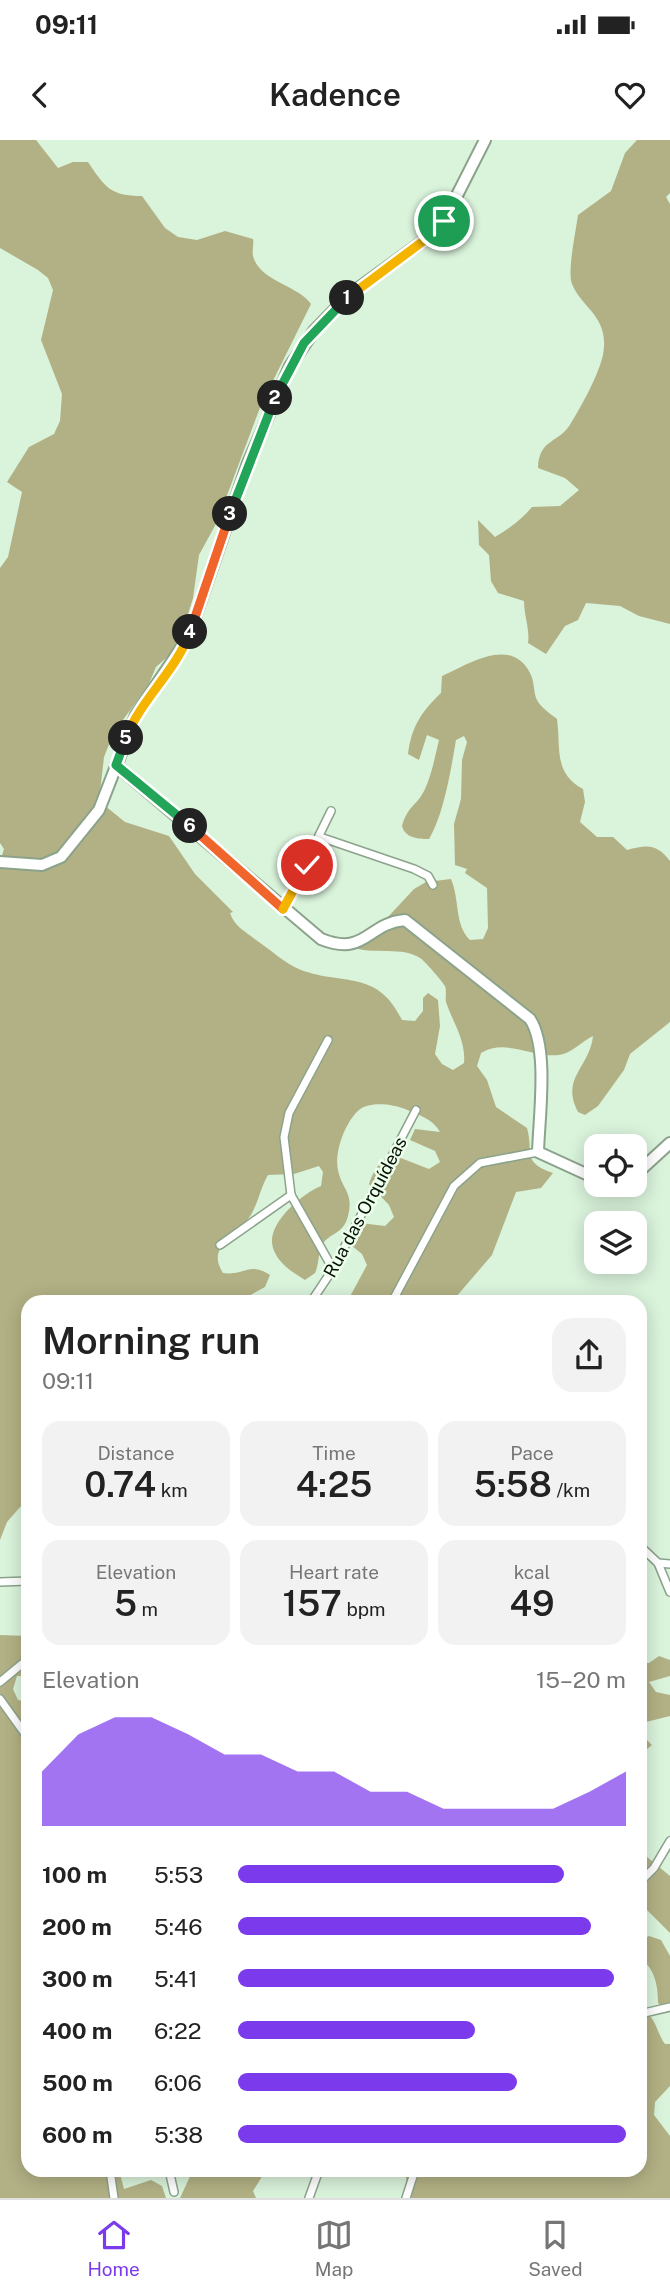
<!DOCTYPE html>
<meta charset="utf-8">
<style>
:root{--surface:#fff;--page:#f2f2f2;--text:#222;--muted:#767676;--line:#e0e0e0;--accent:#7c3aed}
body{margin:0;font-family:"Public Sans",sans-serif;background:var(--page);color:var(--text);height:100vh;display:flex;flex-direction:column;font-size:26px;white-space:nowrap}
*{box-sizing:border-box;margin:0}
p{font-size:23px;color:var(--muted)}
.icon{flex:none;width:38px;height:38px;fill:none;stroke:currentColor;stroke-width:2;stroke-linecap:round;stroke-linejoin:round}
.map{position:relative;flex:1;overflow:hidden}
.side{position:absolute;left:21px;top:1155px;width:626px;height:882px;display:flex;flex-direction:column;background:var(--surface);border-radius:21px;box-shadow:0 4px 18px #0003}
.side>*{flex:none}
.tools{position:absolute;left:584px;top:994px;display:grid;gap:14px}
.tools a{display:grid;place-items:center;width:63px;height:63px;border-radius:14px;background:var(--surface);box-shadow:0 4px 18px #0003;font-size:35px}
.pin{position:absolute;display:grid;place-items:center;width:60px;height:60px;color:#fff;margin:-30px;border:4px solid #fff;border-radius:50%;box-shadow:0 2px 7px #0007}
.km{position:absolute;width:35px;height:35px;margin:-18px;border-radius:50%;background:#222;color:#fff;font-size:19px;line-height:35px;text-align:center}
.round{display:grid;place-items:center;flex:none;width:74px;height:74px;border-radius:21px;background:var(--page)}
.summary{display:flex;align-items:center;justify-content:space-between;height:119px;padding:0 21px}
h1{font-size:38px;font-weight:600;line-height:52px}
.stats{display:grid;grid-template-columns:repeat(3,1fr);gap:10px;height:119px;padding:7px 21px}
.stats div{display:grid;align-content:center;border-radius:18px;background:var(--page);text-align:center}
.stats b{font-size:35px;font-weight:600}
.stats small{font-size:19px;font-weight:400}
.stats p{font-size:19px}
.chart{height:196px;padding:14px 21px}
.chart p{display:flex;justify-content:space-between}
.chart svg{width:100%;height:126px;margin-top:7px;fill:var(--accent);opacity:.7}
ul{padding:0 21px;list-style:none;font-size:23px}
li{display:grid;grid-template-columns:112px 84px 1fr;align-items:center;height:52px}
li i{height:18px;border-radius:9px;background:var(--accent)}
.status{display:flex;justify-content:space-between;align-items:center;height:49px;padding:0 35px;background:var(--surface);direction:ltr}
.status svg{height:19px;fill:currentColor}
header{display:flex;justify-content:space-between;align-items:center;height:91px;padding:0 21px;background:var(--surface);font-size:32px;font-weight:600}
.menu{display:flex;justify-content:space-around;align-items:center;height:98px;border-top:2px solid var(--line);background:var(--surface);font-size:19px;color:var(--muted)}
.menu a{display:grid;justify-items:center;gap:4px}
.menu .active{color:var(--accent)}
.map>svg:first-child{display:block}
.forest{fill:#b2b185}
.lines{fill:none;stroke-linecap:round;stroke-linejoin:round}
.street-casing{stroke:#8ba28b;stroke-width:10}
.secondary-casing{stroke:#8ba28b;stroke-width:14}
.street{stroke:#fff;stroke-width:7}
.secondary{stroke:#fff;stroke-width:10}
.split-1-casing{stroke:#fff;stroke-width:14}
.split-2-casing{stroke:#fff;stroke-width:14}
.split-3-casing{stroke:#fff;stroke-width:14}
.split-4-casing{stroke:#fff;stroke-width:14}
.split-5-casing{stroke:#fff;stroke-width:14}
.split-6-casing{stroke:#fff;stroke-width:14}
.split-7-casing{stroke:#fff;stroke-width:14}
.split-8-casing{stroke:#fff;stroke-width:14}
.split-1{stroke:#f5b400;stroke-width:9}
.split-2{stroke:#22a559;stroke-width:9}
.split-3{stroke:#22a559;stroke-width:9}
.split-4{stroke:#f0652b;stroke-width:9}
.split-5{stroke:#f5b400;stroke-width:9}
.split-6{stroke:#22a559;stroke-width:9}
.split-7{stroke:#f0652b;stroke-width:9}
.split-8{stroke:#f5b400;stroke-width:9}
.labels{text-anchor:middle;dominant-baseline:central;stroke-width:5;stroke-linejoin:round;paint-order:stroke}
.street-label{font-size:18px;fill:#070e07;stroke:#ebffeb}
</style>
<div class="status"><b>09:11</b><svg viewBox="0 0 49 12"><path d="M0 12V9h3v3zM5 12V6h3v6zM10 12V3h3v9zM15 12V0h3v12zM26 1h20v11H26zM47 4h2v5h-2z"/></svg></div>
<header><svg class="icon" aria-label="back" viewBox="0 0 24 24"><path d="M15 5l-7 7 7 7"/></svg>Kadence<svg class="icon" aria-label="heart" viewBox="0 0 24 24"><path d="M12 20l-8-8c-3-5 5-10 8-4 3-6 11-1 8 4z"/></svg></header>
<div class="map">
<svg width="670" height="2058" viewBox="0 0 670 2058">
<rect width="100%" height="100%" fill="#daf3db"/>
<g class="forest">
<path d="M0,0H36L58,28L73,22H88C105,47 110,56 142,56L165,88L178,97L197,100L225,91L253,99C254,104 252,110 253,116C260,142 298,145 311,164L261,265L217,382L199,415L193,458L181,497L174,511L156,527L148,546L114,592L104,617L99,661L125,682L169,696L195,734L233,772L230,773C234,786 246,792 256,800C270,809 285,824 301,830C345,846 377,829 402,880L415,881L423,871V858L428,853L438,860L440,886L435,914L442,924L453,930L464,923C466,900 453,883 446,862C445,856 447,851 445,846C442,841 424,820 420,818C402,806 375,815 356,808L358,795L365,794L387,778L414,749L426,742L451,739C460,760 454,784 470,800L483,799L488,788L487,748L465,733L467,729L455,725L454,684L461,659L462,620L467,602L464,596L456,600C451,629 444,674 429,699C418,699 405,698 402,686C408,665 417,666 425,649C432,634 435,616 439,600L427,595L419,620L408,614C411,587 422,571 441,553L442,536C469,524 511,496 530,533C535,542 533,552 537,560C540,567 551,574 557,579C561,607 553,633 583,649L585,662L580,682L597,697H613L627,710C647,705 656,703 670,721V882L630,914L624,930L598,966L585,975L578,972C560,938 590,927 593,896C582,901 571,914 559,915C531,918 507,898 481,913L477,926L487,940L496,967L527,988C534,1013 521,1022 553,1033L541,1048L516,1052L492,1115L456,1157L449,1162H347L367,1125L362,1114L352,1106L353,1094L360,1083L385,1086L394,1077L389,1065L369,1044C374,1029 379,1022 393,1015L429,1029L440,1022L435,1011L410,1000L415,989L440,992C433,979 419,975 405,969C393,964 370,961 359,970C345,982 334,1013 338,1030C342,1050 354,1052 348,1076C343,1096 328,1092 321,1107C318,1115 319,1125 315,1133L305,1140C292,1132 274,1121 272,1103C270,1081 303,1053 321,1046L323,1032L319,1026L294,1034L268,1035C261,1047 259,1059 253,1071C242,1095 204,1104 223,1133C245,1136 249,1121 270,1135L265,1147L238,1162H28V1358L7,1382L0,1400V722L4,709L0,703V428L8,417L22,352L7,342L29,307L54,294L60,281L62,254L41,200L53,150L48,138L38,130L0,108Z"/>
<path d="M637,0H670V53L666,57L670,64V484L639,476L620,466L586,463L578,480L565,486L546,514L528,503C530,489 524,476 524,461L498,453L491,441L489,415L479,405L478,380L495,397C509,389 522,379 532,367L560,366L579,350L565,338L538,328C539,298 559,304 571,283C582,265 598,236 603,215C610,176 582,169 572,144C567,132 576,90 578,75L611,51L625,13Z"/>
<path d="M0,1495L28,1496V1536H17L13,1549L18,1560L28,1562V2030H119L124,2049L151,2040L162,2046L166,2058H0Z"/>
<path d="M659,1516L670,1520V1536L649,1542L656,1552L670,1555V1576L646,1582L643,1596L652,1605L641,1614V1523H649Z"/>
<path d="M641,1712L670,1736V1793L641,1764Z"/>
<path d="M649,1796L661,1800L670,1816V1869L667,1872L658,1863C658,1846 655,1829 641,1819V1800Z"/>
<path d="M641,1870C656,1875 656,1892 665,1904H670V1946L655,1962L654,1975L670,1996V2058H409L405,2030H640Z"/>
<path d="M193,2030H266L253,2051L256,2058H180Z"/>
</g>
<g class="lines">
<g class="street-casing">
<g id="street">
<path d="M320,697L414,729L428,736L433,745"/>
<path d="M283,769L331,671"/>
<path d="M328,900L289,973L284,997L291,1055L333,1129"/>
<path d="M220,1105L291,1055"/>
<path d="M311,1162L333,1129L416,970"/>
<path d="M392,1162L454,1046L480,1023L538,1012"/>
<path d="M640,1406L658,1423L670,1452"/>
<path d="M658,1423L670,1424"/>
<path d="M0,1442L28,1441"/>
<path d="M0,1542L28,1519"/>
<path d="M0,1559L28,1598"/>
<path d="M640,1742L654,1728L670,1701"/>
<path d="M640,1874L670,1867"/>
<path d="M110,2030L114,2058"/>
<path d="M169,2030L174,2052"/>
<path d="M309,2058L319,2030"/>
<path d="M406,2058L415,2030"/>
</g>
</g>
<g class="secondary-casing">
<g id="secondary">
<path d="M116,625L321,799C366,817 367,783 405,780L530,879C549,908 539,977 538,1012L597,1039"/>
<path d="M0,722L42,725L61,717L99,670L136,575L188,498L248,323L290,226L314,191L349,155L430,96L444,81L485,0"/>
<path d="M635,1035L670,1003"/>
</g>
</g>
<use href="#street" class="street"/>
<use href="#secondary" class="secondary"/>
</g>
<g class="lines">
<g class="split-1-casing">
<path id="split-1" d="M347,158L430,96L444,81"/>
</g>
<g class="split-2-casing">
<path id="split-2" d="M275,258L304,203L347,158"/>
</g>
<g class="split-3-casing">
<path id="split-3" d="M230,374L275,258"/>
</g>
<g class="split-4-casing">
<path id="split-4" d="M190,492L230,374"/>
</g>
<g class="split-5-casing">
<path id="split-5" d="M126,598C141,559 176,531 190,492"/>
</g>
<g class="split-6-casing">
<path id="split-6" d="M126,598L116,625L190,686"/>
</g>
<g class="split-7-casing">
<path id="split-7" d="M190,686L283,769"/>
</g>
<g class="split-8-casing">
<path id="split-8" d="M283,769L307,725"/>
</g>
<use href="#split-1" class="split-1"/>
<use href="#split-2" class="split-2"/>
<use href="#split-3" class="split-3"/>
<use href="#split-4" class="split-4"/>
<use href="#split-5" class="split-5"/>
<use href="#split-6" class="split-6"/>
<use href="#split-7" class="split-7"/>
<use href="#split-8" class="split-8"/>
</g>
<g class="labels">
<g class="street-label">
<text transform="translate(365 1067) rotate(-62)">Rua das Orquídeas</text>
</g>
</g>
</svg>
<div class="tools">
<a><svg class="icon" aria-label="locate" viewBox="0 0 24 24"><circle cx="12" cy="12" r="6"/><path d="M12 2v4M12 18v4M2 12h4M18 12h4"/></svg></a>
<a><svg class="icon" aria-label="layers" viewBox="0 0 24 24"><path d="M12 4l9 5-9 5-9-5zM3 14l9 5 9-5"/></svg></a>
</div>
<div class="pin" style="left:444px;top:81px;background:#1e9e55"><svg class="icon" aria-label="arrive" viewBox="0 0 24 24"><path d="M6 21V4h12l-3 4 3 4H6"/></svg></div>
<div class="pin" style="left:307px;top:725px;background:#d93025"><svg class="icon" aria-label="check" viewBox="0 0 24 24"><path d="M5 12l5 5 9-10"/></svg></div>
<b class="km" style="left:347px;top:158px">1</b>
<b class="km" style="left:275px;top:258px">2</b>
<b class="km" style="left:230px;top:374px">3</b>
<b class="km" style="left:190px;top:492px">4</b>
<b class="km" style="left:126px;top:598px">5</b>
<b class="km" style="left:190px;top:686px">6</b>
<section class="side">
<div class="summary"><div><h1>Morning run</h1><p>09:11</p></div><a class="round"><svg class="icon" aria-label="share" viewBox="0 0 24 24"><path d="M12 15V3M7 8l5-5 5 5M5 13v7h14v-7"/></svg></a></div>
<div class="stats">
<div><p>Distance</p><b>0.74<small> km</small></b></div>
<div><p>Time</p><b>4:25</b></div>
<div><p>Pace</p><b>5:58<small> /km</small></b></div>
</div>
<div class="stats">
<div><p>Elevation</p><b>5<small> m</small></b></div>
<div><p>Heart rate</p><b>157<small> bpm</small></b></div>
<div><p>kcal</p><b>49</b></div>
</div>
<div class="chart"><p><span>Elevation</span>15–20 m</p>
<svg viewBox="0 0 160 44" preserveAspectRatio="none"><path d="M0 44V25L10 12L20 6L30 6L40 12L50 19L60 19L70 25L80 25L90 32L100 32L110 38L120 38L130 38L140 38L150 32L160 25V44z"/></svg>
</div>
<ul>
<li><b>100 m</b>5:53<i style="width:84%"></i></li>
<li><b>200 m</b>5:46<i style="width:91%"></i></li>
<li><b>300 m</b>5:41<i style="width:97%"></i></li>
<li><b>400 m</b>6:22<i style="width:61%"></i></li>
<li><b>500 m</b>6:06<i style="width:72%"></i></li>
<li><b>600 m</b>5:38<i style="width:100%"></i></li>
</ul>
</section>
</div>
<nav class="menu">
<a class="active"><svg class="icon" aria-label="home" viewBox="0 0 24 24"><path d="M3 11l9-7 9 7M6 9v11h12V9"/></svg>Home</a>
<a><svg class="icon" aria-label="map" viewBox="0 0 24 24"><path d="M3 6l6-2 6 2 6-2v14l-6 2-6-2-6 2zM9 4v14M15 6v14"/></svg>Map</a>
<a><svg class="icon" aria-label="saved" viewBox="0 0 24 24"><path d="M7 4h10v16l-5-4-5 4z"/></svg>Saved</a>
</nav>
